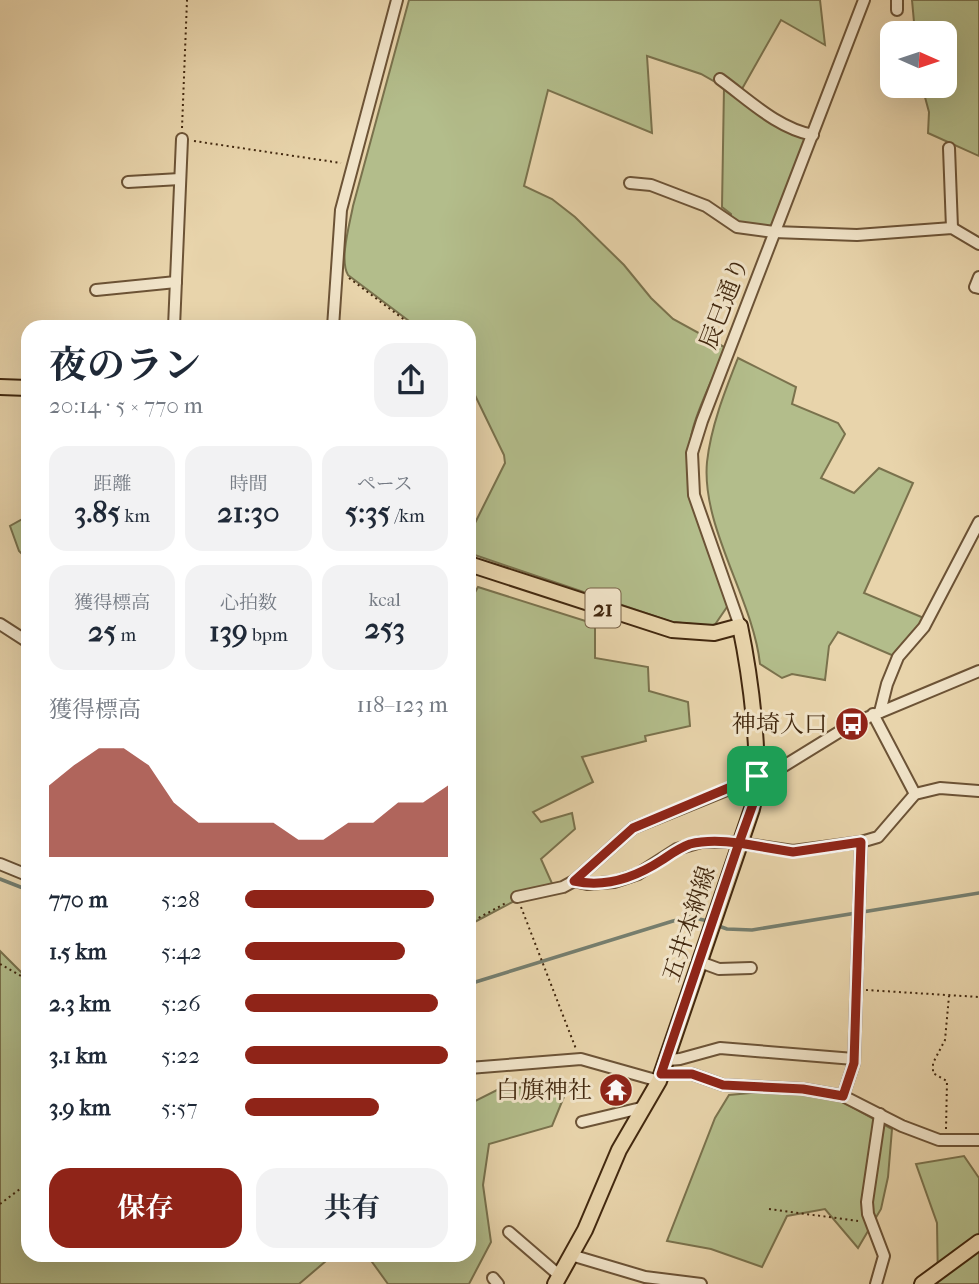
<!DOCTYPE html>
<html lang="ja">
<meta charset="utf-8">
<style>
:root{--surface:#fff;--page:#f2f2f3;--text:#1f2937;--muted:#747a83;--accent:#8f2418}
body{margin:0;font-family:"IM FELL French Canon","Noto Serif JP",serif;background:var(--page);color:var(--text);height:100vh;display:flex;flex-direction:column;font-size:26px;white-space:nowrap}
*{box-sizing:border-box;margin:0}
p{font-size:23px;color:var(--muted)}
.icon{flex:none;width:38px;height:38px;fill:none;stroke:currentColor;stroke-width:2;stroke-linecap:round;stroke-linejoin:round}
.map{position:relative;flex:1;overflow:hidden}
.sheet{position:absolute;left:21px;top:320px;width:455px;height:942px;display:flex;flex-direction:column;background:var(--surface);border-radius:21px;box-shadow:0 7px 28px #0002}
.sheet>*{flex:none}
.needle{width:46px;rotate:93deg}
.tools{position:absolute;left:880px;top:21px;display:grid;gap:14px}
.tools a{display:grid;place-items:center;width:77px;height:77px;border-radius:14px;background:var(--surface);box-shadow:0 7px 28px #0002;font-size:35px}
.pin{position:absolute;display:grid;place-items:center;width:60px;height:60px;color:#fff;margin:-30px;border-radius:14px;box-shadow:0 4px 10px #0006}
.round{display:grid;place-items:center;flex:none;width:74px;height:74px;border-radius:21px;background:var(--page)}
.headline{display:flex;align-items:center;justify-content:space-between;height:119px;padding:0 28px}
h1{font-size:38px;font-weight:700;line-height:52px}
.stats{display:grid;grid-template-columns:repeat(3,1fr);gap:10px;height:119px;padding:7px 28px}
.stats div{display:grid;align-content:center;border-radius:18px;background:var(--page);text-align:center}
.stats b{font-size:30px;font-weight:700}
.stats small{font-size:19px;font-weight:400}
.stats p{font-size:19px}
.chart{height:196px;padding:14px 28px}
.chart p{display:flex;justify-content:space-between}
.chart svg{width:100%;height:126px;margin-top:7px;fill:var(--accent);opacity:.7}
.action{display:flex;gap:14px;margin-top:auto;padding:14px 28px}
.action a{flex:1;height:80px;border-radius:21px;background:var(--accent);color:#fff;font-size:28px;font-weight:700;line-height:80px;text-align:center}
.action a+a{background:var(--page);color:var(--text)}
ul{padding:0 28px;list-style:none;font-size:23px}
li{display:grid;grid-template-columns:112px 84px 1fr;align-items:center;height:52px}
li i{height:18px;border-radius:9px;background:var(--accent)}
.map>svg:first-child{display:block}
.green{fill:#b3bd8b;stroke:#7a724d;stroke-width:2}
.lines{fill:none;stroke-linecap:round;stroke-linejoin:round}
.stream{stroke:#767e6e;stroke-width:3.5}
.minor-casing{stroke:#6c5336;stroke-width:14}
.major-casing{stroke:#42280f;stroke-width:18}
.path{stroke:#42280f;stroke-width:2;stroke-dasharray:2 3.5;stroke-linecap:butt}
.minor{stroke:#f0e3c8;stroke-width:10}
.major{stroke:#e8d4ab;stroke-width:14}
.route-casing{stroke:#fff;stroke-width:14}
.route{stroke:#8f2418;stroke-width:9}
.labels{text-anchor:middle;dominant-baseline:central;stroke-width:6;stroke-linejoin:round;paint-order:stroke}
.shield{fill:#f0e3c8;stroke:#766046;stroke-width:2}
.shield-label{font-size:23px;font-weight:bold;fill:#42280f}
.street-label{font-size:24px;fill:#42280f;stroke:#f0e3c8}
.poi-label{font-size:24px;fill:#42280f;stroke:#f0e3c8;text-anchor:end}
</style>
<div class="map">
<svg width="979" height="1284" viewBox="0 0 979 1284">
<rect width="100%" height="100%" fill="#e8d4ab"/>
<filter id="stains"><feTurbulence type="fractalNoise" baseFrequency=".00286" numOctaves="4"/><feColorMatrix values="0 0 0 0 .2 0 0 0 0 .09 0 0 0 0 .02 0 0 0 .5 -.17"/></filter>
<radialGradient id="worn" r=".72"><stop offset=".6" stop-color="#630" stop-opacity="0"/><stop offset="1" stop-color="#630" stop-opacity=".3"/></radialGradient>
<g class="green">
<path d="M409,0H820L825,45L781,20L738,96L795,135L806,139L770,232L731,220V214L722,207L724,87L701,74L647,56L652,133L548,90L524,186L552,199L575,217L624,265L651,298L673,319L726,348C715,374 701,400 693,428C677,485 711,551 729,604L714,626L672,622L469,553V535L505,463L504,455L470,385L475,376L469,365V327H417L348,275C339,260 350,223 353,206Z"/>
<path d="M912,0H979V156L928,133L929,112L922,86H945V33H915Z"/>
<path d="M738,358L796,387L792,404L838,423L845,434L821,478L854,493L879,468L913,483L864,593L931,621L901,659L838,632L829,646L825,680L792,674L782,678L760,664C753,599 701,527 707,462C711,426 725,391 738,358Z"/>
<path d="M28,516V560L19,551L10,526Z"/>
<path d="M478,587L595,624V658L648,667L649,691L688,702L690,726L645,736L646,741L582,757L593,782L533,812L541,822L572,813L575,829L541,859L555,890L522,897L469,925V603Z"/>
<path d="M0,951L28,979V1255H333L299,1284H0Z"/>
<path d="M570,1082L552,1126L489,1144L483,1185L491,1242L469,1284H388L367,1255H469V1104L497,1090Z"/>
<path d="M816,1087L892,1129L888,1177L881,1209L858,1248L825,1209L787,1216L762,1267L711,1249L667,1241L715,1118L729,1095Z"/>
<path d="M964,1156L979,1178V1284H938L937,1223L916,1164Z"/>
</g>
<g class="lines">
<g class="stream">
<path d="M0,879L28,890"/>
<path d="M716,925L727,929L752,930L979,893"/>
<path d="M469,984L673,921L690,917L708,921"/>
</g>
<g class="minor-casing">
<g id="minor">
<path d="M897,0V10"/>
<path d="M720,79C749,100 777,128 813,135"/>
<path d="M949,148L952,228"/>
<path d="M128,182L180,179"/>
<path d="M630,183L651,185L706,206L737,227L774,232L857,235L952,228L979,244"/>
<path d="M979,277L975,287L979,288"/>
<path d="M96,290L176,282"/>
<path d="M174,327L182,139"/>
<path d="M333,327L341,210L397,0"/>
<path d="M0,624L28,642"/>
<path d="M740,626L694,495L692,453L702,421L864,0"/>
<path d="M880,712L887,684L898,657L924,627L979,522"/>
<path d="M873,714L915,794"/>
<path d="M0,864L27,875L28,870"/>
<path d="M574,881L587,884L614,882L638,874L677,849L701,842H733L793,851L861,842L878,837L915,794L940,788L979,791"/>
<path d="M517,897L563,887L574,881L633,828L779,769L852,724L979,671"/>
<path d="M700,962L719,969L751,968"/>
<path d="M668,1060L680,1059L720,1048L854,1059"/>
<path d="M469,1068L581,1059L659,1081"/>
<path d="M661,1074H692L723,1085L803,1089L843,1096L902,1126L939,1140H979"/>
<path d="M843,1096L854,1063L861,842"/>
<path d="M582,1122L645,1107"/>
<path d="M509,1232L560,1276"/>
<path d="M571,1255L645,1277L701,1284"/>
<path d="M493,1278L498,1284"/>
<path d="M876,1284L884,1256L868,1214L867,1202L880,1114"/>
</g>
</g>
<g class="major-casing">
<g id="major">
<path d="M0,387L28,388"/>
<path d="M469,564L672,630L714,633L740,626C749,669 764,768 752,809L659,1081L619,1150L585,1230L555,1284"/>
<path d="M922,1284L979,1242"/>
</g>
</g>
<g class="path">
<path d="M182,128L187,0"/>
<path d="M194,141L341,163"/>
<path d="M349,278L414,327"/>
<path d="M521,907L576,1049"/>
<path d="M469,923L506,903"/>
<path d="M0,964L28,980"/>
<path d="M866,990L979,997"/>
<path d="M946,1129L947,1081L933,1073V1063L945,1040L949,996"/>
<path d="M0,1204L28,1183"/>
<path d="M769,1209L858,1221"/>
</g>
<use href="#minor" class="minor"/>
<use href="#major" class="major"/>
</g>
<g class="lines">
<g class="route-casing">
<path id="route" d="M757,776L633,828L574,881C605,888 636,877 662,860C671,854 679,848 690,844C706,840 723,841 739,843L661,1074H692L723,1085L803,1089L843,1096L854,1063L861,842L793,852L739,843L757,793V776"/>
</g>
<use href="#route" class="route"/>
</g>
<defs>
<g id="bus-disc" transform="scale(1.75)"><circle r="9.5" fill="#8f2418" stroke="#f0e3c8"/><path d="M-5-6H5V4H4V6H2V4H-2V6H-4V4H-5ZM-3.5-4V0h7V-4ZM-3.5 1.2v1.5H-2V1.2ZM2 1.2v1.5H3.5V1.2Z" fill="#fff"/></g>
<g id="temple-disc" transform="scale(1.75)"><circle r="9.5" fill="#8f2418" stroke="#f0e3c8"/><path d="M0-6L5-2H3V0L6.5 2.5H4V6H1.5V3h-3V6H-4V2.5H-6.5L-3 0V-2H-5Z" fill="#fff"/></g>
</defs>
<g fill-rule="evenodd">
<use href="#bus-disc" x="852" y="724"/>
<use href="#temple-disc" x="616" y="1090"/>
</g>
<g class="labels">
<rect class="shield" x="585.5" y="588.5" width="35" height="39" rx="5"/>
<g class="shield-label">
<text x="603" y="608">21</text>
</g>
<g class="street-label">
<text transform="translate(724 303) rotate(-69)">辰巳通り</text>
<text transform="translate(689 924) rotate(-72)">五井本納線</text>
</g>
<g class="poi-label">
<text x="828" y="724">神埼入口</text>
<text x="592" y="1090">白旗神社</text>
</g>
</g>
<rect width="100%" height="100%" filter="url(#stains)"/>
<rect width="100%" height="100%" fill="url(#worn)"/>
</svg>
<div class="tools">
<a><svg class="needle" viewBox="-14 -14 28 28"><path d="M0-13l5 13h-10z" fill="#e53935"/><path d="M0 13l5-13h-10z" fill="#747a83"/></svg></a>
</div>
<div class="pin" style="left:757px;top:776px;background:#1e9e55"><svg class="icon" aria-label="arrive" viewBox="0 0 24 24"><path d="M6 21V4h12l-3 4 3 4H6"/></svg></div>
<section class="sheet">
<div class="headline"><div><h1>夜のラン</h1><p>20:14 · 5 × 770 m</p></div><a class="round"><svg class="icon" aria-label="share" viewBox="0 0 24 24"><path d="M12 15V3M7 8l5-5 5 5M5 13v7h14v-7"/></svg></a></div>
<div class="stats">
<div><p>距離</p><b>3.85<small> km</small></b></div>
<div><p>時間</p><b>21:30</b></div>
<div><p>ペース</p><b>5:35<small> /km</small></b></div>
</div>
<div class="stats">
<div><p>獲得標高</p><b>25<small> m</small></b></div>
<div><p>心拍数</p><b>139<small> bpm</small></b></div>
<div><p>kcal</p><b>253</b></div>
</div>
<div class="chart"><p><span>獲得標高</span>118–123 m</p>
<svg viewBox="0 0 160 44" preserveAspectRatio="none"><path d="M0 44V19L10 12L20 6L30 6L40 12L50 25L60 32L70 32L80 32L90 32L100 38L110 38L120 32L130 32L140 25L150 25L160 19V44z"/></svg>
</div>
<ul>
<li><b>770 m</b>5:28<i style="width:93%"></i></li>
<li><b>1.5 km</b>5:42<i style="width:79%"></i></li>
<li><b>2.3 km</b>5:26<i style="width:95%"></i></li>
<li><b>3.1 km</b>5:22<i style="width:100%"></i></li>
<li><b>3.9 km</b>5:57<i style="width:66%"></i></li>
</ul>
<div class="action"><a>保存</a><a>共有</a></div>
</section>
</div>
